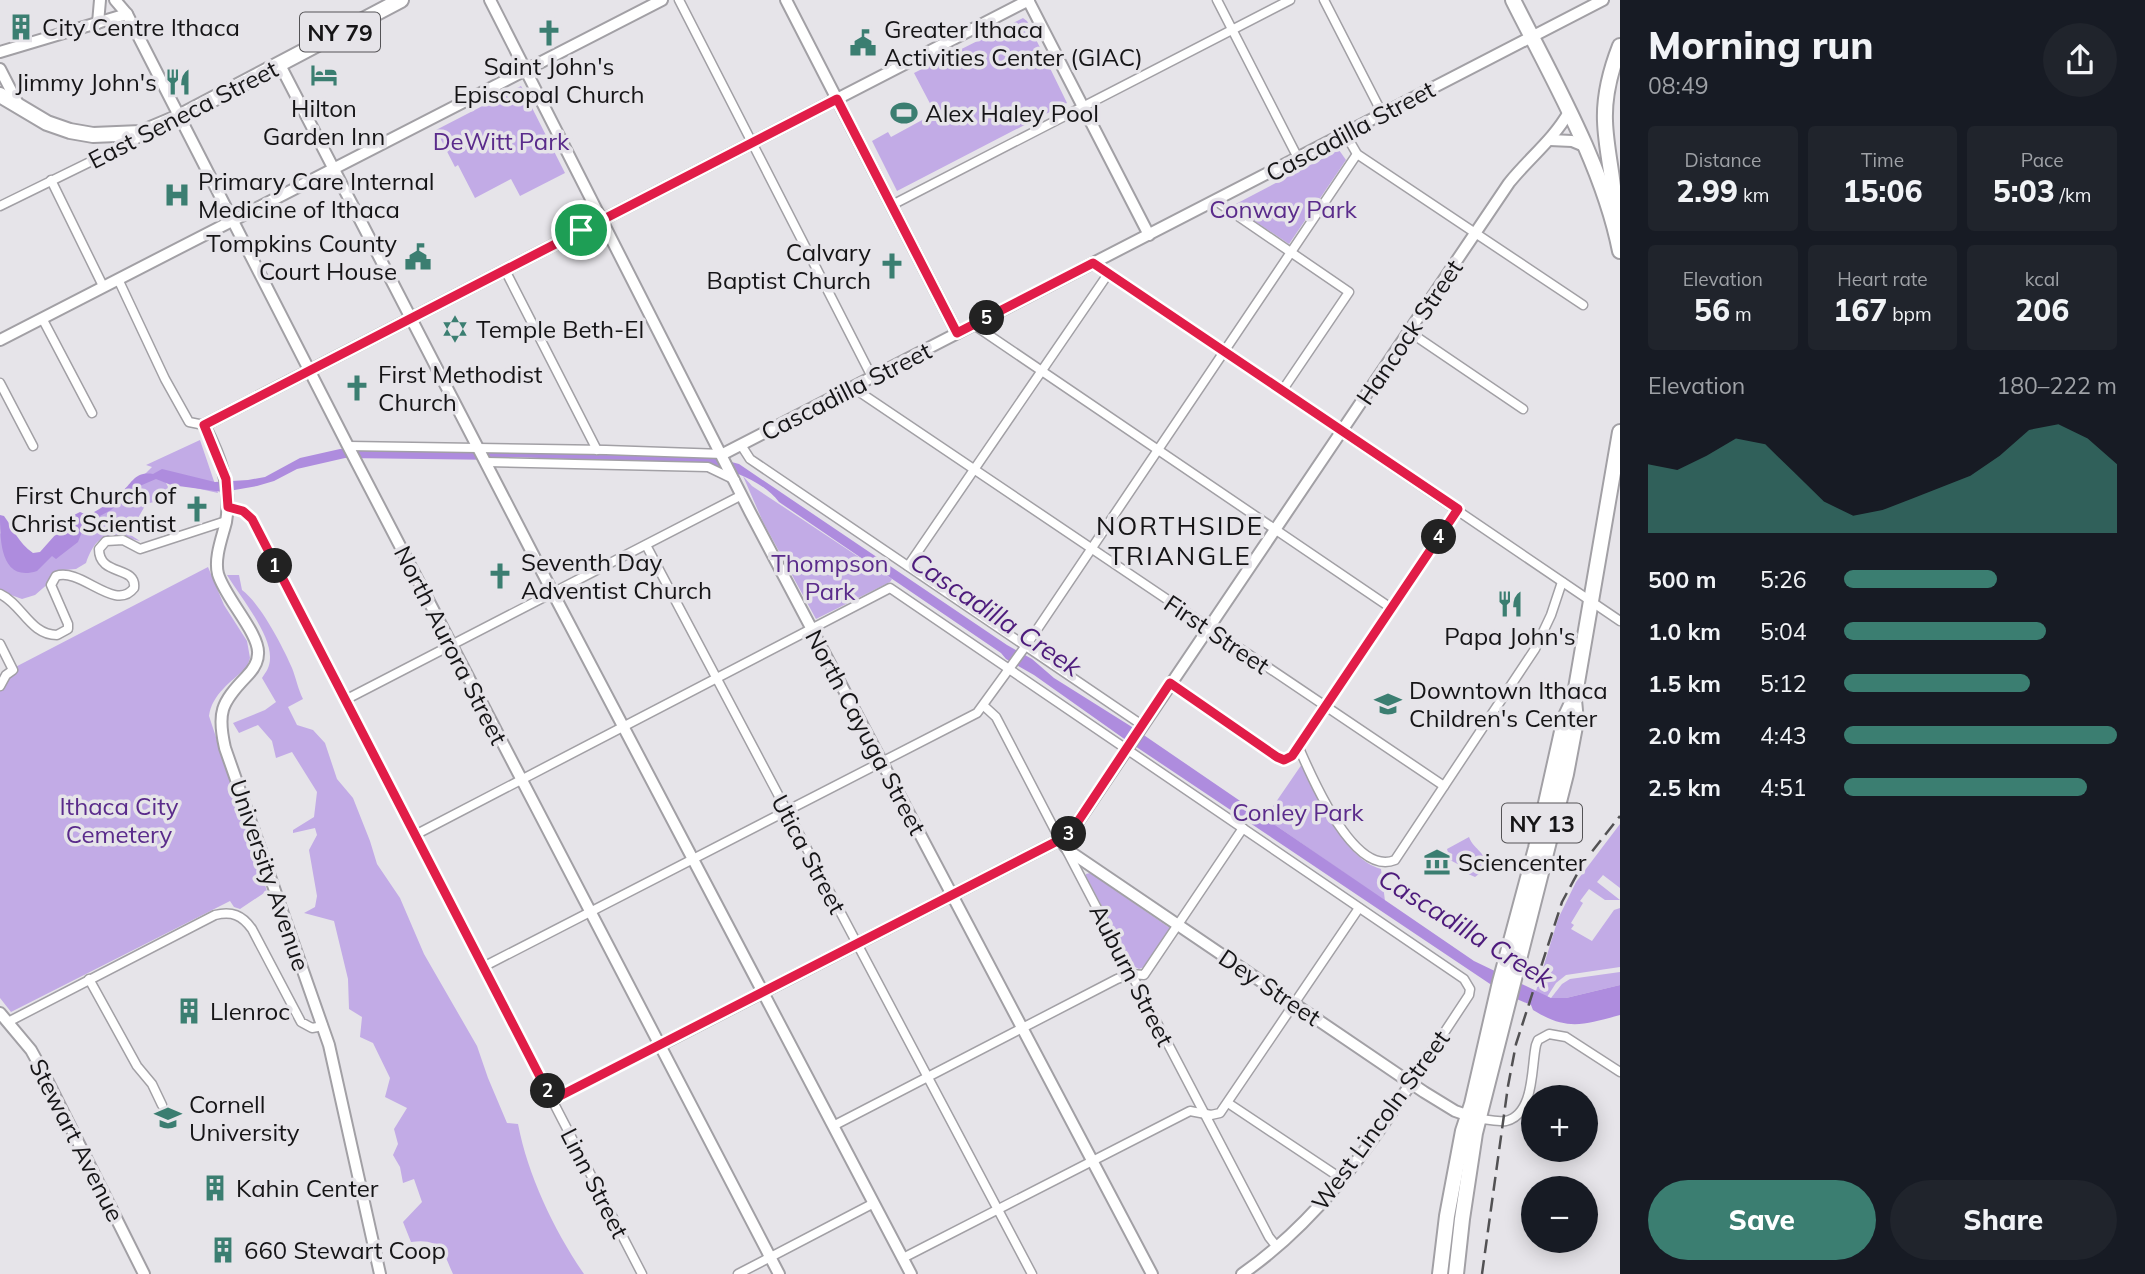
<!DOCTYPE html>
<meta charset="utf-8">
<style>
:root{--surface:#171b24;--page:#20242c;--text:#f1f3f6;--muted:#9ea1a6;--accent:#3b7e71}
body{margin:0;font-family:Mulish,sans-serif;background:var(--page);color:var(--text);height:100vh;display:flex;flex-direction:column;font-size:26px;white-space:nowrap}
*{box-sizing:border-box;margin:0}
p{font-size:23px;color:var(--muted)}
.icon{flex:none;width:38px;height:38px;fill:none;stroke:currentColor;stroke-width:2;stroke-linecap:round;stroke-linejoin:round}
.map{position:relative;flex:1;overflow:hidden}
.panel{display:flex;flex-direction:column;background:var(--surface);width:525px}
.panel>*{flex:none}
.controls{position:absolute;left:1521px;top:1085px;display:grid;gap:14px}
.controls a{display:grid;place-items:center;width:77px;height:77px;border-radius:50%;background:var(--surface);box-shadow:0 4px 18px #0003;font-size:35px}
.pin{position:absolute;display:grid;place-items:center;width:60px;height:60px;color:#fff;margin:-30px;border:4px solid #fff;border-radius:50%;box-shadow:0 2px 7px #0007}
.km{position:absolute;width:35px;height:35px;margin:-18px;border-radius:50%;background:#222;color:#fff;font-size:19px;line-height:35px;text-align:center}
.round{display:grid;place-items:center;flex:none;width:74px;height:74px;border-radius:37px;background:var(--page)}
.headline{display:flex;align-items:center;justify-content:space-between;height:119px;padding:0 28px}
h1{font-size:38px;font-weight:800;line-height:52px}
.stats{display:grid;grid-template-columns:repeat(3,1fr);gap:10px;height:119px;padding:7px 28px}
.stats div{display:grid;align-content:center;border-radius:7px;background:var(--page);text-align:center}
.stats b{font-size:30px;font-weight:800}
.stats small{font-size:19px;font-weight:400}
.stats p{font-size:19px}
.chart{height:196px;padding:14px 28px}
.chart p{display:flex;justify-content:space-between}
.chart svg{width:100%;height:126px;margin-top:7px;fill:var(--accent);opacity:.7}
.button{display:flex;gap:14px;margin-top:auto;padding:14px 28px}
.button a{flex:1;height:80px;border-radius:42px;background:var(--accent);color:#fff;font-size:28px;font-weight:800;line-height:80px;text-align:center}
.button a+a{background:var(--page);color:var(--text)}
ul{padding:0 28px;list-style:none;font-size:23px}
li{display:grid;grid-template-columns:112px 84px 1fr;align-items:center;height:52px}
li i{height:18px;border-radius:9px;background:var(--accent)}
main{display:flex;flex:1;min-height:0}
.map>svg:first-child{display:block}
.green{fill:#c2abe6}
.water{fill:#ae8cde}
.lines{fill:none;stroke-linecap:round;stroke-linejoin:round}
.street-casing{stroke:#a2a0a5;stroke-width:11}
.secondary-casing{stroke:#a2a0a5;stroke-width:14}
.highway-casing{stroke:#a2a0a5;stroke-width:18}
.street{stroke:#fff;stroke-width:8}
.secondary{stroke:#fff;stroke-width:10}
.highway{stroke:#fff;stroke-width:14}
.rail{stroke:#525153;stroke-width:2.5;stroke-dasharray:14 7;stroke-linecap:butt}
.route-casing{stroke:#fff;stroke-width:14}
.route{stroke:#e11d48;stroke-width:9}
.labels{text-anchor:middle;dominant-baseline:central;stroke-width:7;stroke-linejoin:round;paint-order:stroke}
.shield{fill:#e6e4e9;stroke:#545356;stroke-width:2}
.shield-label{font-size:23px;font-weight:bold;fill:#161517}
.poi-label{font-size:24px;fill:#161517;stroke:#e6e4e9;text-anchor:start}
.street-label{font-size:24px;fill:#161517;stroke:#e6e4e9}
.park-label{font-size:24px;fill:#5a2b8b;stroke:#e6e4e9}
.neighbourhood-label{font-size:26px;letter-spacing:2px;fill:#161517;stroke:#e6e4e9}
.water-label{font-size:26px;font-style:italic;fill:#4d1b7c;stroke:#e6e4e9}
</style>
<main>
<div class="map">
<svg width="1620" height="1274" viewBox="0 0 1620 1274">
<rect width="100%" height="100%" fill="#e6e4e9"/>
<g class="green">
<path d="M1023,18L1027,21L1067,103L897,191L872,141L888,132L891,137L935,113L914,73Z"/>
<path d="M521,86L565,173L520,196L511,179L475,198L458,165L455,167L436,130Z"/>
<path d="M1339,150L1346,160L1289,244L1232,206Z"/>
<path d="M200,440L218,493L182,485L163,477L173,497L146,504L129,534L140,541C110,533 97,531 86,563L76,569L64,570L35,595L22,599L0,591V533L29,563L105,508L136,483L152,467L146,465Z"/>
<path d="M743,476L752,486L892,579L890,582L816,619L763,522Z"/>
<path d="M208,567L224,605L247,641L250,658L247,667C231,682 212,694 209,716L267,891L240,909L234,907L230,901L11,1012L0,998V675Z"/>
<path d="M227,575H239L242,590C260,603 283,647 292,668C296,678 298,689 303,699L288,707L297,725L313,730L325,743L337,779L353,798L370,841L377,864L400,898L424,954L477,1046L488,1078L507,1123L518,1124C528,1176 554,1230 584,1274H453C443,1251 441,1238 411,1242L403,1222L422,1202L414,1179L403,1183L400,1167L393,1155L398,1144L394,1129L407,1108L385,1097L390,1078L373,1043L360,1037L362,1017L349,1009L348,979L334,921L304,913L315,907L317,896L309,850L317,835L315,828L293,833V830L314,817L317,792L292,752L276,758L272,741L258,725L239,733L233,723L265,710L276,702L262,678C266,672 270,667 270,658C271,634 240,596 227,575Z"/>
<path d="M1302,764C1319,796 1343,858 1381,869L1385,901L1265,818Z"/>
<path d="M1620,824V888L1603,875L1597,882L1620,900H1605L1589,889L1580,901L1583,903L1571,923L1574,925L1571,929L1592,941L1614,910L1620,908V967L1566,975L1556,983L1547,997L1536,991L1558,919L1576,882Z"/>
<path d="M1469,837C1474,851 1489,852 1484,870L1475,877L1466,873L1465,868L1450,860L1447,849Z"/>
<path d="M1090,873L1170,928L1144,967L1139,969L1133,966L1086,876V874Z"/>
<path d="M1620,972V985L1566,998H1551L1562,984L1570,979Z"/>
</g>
<path class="water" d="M340,449L709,456L739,464L1007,645L1032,659L1054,678L1132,727L1474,961L1551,998H1566L1620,985V1015C1583,1025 1567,1031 1533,1010L1531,1005L1505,994L1123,738L1034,675L1006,659L1001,653L779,502C763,481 734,472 710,464L510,457L502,460L345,458L297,469L274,481L257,486L223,492L171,485L156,479L135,488L111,510L85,524L78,542L56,559L52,556L37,571C0,583 0,539 0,515L4,516C14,529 18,543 33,553L40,552L72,516L80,512L87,515C97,512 113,500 121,493C132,483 135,471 153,474L162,469L215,482L248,480L265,477L300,458Z"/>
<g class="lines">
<g class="street-casing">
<g id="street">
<path d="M679,0L872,377"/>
<path d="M1217,0L1298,158"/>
<path d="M1324,0L1383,115"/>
<path d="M1346,135L1357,154L1583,305"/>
<path d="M51,180L103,286"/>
<path d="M1216,201L1349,292L1282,391"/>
<path d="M892,205L1290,0"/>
<path d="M0,206L145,135"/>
<path d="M1093,263L1620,621"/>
<path d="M505,270L597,450"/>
<path d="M118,279L165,379L189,422L204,425"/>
<path d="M42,318L92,413"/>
<path d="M974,325L1391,608"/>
<path d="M1408,331L1523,409"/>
<path d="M0,383L33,446"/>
<path d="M852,387L1444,786"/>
<path d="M741,445L750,459L1142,725"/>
<path d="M348,446L606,450L723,454"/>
<path d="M486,462L708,467L735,480"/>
<path d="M228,507L246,512L252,519L642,1274"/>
<path d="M646,545L1032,1274"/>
<path d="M908,566L1108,274"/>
<path d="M0,594C22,604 30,635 57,635L68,629V624L51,585L56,576C81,567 115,613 134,588C137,565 99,577 99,549L106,541L123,540L140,549L226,521"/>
<path d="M0,644L13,670L6,675L0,686"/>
<path d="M1170,683L1277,757L1284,759L1292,756L1458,509"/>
<path d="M345,700L742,495"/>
<path d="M984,706L996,717L1060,840"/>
<path d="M1299,748C1312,778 1354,877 1395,860L1535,649L1551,615L1562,582"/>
<path d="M415,835L890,588L1464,979L1470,989L1469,995L1411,1083"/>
<path d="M1067,851L1269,1237L1277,1247"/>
<path d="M483,967L977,713L1030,640L1357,154"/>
<path d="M89,979L137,1066L152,1084L162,1105"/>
<path d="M8,1022L215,915C232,911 242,915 252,929L301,1022L312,1028L323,1026"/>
<path d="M552,1100L658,1046"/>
<path d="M1228,1103L1342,1179"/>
<path d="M1478,1119C1487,1119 1498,1122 1506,1121C1535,1114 1531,1067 1536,1045L1538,1040L1549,1034L1566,1037L1620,1072"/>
<path d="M833,1126L1117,979L1131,974L1144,975L1243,828"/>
<path d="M903,1258L1190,1111L1211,1115L1220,1113L1359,908"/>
<path d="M738,1274L874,1203"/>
</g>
</g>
<g class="secondary-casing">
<g id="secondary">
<path d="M115,0L127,14L348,446L779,1274"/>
<path d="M490,0L750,512L1152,1274"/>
<path d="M786,0L957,333"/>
<path d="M1028,0L1149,235"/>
<path d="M98,23L100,0"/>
<path d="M0,52L127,14"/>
<path d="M280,65L553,593L911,1274"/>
<path d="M0,69L19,106"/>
<path d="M1550,140L1572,141L1584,146"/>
<path d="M0,340L662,0"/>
<path d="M723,454L1603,0"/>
<path d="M1060,840L1069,851L1424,1092L1455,1111L1475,1118"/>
<path d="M0,1013L31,1050L42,1070L144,1274"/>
<path d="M658,1046L1069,835L1509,183C1529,158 1553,140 1569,112"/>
<path d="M380,1274L329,1045L225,748C217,713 221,703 246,677C252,671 258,664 258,654C260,634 225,598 218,574C214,558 222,538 226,522C232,487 220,456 204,425L1029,0"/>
<path d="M1242,1274C1313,1225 1365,1154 1411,1083"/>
</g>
</g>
<g class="highway-casing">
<g id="highway">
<path d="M1513,0C1552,78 1603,165 1620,251"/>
<path d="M0,95L47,123L70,131L93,135L141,133L179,117L401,0"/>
<path d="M1615,219C1616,185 1606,154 1605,121C1604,96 1611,69 1620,46"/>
<path d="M1440,1274L1447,1216L1463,1131L1472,1104L1500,982L1536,848L1565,718L1573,701"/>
<path d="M1456,1274L1462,1219L1475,1133L1566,774L1576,721L1574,700L1620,432"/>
</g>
</g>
<use href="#street" class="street"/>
<use href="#secondary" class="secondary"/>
<use href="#highway" class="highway"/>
<path class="rail" d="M1482,1274L1508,1086L1516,1044L1562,902L1583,863L1620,816"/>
</g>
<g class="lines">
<g class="route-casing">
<path id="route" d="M837,99L957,333L1093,263L1458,509L1292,756L1284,760L1277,757L1170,683L1069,835L552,1100L252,519L243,511L228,507L226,479L204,425Z"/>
</g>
<use href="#route" class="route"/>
</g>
<defs>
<g id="building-bare" transform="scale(2.1)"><path d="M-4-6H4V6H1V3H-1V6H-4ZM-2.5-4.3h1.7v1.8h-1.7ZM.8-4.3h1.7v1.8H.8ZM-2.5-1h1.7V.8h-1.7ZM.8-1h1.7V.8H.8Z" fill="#3b7e71" stroke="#e6e4e9" stroke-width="2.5" paint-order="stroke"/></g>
<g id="church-bare" transform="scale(2.1)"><path d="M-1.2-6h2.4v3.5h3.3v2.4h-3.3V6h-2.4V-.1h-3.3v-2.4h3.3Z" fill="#3b7e71" stroke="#e6e4e9" stroke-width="2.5" paint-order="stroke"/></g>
<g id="civic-bare" transform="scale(2.1)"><path d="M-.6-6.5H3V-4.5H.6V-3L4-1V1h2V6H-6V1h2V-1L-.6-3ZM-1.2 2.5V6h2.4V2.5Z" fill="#3b7e71" stroke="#e6e4e9" stroke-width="2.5" paint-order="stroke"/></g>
<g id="hotel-bare" transform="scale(2.1)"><path d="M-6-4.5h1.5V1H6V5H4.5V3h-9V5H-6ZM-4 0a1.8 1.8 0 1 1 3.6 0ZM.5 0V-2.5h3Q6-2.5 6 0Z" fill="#3b7e71" stroke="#e6e4e9" stroke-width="2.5" paint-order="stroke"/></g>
<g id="restaurant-bare" transform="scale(2.1)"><path d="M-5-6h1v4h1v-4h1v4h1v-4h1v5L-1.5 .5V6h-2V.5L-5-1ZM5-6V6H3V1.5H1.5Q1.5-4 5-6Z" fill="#3b7e71" stroke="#e6e4e9" stroke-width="2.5" paint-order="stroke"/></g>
<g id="stadium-bare" transform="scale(2.1)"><path d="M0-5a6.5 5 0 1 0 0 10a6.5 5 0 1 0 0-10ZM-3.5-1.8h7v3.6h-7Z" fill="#3b7e71" stroke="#e6e4e9" stroke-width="2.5" paint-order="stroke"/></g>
<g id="hospital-bare" transform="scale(2.1)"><path d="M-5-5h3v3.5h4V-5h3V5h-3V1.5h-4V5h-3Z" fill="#3b7e71" stroke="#e6e4e9" stroke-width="2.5" paint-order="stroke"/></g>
<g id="synagogue-bare" transform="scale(2.1)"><path d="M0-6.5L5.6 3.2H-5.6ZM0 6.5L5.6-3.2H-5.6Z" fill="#3b7e71" stroke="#e6e4e9" stroke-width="2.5" paint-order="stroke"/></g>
<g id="school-bare" transform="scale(2.1)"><path d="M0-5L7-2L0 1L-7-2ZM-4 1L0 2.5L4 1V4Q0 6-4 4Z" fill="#3b7e71" stroke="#e6e4e9" stroke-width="2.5" paint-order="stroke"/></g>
<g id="museum-bare" transform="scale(2.1)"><path d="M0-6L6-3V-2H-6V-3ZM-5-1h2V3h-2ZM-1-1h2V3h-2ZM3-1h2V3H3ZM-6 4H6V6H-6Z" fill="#3b7e71" stroke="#e6e4e9" stroke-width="2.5" paint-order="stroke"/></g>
<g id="university-bare" transform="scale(2.1)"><path d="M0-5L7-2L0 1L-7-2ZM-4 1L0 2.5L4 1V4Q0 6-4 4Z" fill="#3b7e71" stroke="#e6e4e9" stroke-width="2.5" paint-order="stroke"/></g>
</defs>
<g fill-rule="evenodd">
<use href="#building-bare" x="21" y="27"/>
<use href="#church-bare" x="549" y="33"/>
<use href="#civic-bare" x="863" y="43"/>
<use href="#hotel-bare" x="324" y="75"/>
<use href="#restaurant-bare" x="178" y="82"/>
<use href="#stadium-bare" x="904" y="113"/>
<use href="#hospital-bare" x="177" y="195"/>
<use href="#civic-bare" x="418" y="257"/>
<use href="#church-bare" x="892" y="266"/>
<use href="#synagogue-bare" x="455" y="329"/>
<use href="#church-bare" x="357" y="388"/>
<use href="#church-bare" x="197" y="509"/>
<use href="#church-bare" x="500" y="576"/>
<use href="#restaurant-bare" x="1510" y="604"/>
<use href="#school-bare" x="1388" y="704"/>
<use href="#museum-bare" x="1437" y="862"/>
<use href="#building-bare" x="189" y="1011"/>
<use href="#university-bare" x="168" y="1118"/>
<use href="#building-bare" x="215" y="1188"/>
<use href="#building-bare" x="223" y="1250"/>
</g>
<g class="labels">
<g class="shield">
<rect x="300" y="12.5" width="80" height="39" rx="5"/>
<rect x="1502" y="803.5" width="80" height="39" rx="5"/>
</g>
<g class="shield-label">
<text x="340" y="32">NY 79</text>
<text x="1542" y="823">NY 13</text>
</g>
<g class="poi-label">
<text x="42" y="27">City Centre Ithaca</text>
<text x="884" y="29">Greater Ithaca<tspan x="884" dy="28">Activities Center (GIAC)</tspan></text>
<text x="549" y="66" text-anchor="middle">Saint John's<tspan x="549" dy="28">Episcopal Church</tspan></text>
<text x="157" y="82" text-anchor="end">Jimmy John's</text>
<text x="324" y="108" text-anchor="middle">Hilton<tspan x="324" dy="28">Garden Inn</tspan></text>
<text x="925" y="113">Alex Haley Pool</text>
<text x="198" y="181">Primary Care Internal<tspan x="198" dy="28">Medicine of Ithaca</tspan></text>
<text x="397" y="243" text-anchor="end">Tompkins County<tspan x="397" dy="28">Court House</tspan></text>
<text x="871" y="252" text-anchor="end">Calvary<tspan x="871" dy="28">Baptist Church</tspan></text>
<text x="476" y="329">Temple Beth-El</text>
<text x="378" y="374">First Methodist<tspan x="378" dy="28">Church</tspan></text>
<text x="176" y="495" text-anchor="end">First Church of<tspan x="176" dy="28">Christ Scientist</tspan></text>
<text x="521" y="562">Seventh Day<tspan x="521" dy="28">Adventist Church</tspan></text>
<text x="1510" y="636" text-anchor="middle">Papa John's</text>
<text x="1409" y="690">Downtown Ithaca<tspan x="1409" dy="28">Children's Center</tspan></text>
<text x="1458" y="862">Sciencenter</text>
<text x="210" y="1011">Llenroc</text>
<text x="189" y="1104">Cornell<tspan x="189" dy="28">University</tspan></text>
<text x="236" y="1188">Kahin Center</text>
<text x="244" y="1250">660 Stewart Coop</text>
</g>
<g class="street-label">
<text transform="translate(183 114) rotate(-27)">East Seneca Street</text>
<text transform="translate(1350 131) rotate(-28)">Cascadilla Street</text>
<text transform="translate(1409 332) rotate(-56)">Hancock Street</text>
<text transform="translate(846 391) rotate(-27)">Cascadilla Street</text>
<text transform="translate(1217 634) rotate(34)">First Street</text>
<text transform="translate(451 645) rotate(63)">North Aurora Street</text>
<text transform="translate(866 732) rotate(62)">North Cayuga Street</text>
<text transform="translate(809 854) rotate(62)">Utica Street</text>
<text transform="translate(270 875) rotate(71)">University Avenue</text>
<text transform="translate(1132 975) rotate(63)">Auburn Street</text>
<text transform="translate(1270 987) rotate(34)">Dey Street</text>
<text transform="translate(1380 1120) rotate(-54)">West Lincoln Street</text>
<text transform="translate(77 1140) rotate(63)">Stewart Avenue</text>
<text transform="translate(595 1183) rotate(63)">Linn Street</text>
</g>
<g class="park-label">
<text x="501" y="141">DeWitt Park</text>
<text x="1283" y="209">Conway Park</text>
<text x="830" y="563">Thompson<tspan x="830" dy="28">Park</tspan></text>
<text x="119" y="806">Ithaca City<tspan x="119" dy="28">Cemetery</tspan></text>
<text x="1298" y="812">Conley Park</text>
</g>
<g class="neighbourhood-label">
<text x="1180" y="525">NORTHSIDE<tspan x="1180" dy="30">TRIANGLE</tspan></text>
</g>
<g class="water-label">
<text transform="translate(996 614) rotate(34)">Cascadilla Creek</text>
<text transform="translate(1466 928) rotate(32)">Cascadilla Creek</text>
</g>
</g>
</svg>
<div class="controls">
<a>+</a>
<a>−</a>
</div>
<div class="pin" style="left:581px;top:230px;background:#1e9e55"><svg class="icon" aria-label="arrive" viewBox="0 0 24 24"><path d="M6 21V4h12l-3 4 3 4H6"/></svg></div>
<b class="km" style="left:275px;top:566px">1</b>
<b class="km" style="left:548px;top:1091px">2</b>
<b class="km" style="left:1069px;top:834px">3</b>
<b class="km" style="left:1439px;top:537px">4</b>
<b class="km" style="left:987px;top:318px">5</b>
</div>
<section class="panel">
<div class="headline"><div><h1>Morning run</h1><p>08:49</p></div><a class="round"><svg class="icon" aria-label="share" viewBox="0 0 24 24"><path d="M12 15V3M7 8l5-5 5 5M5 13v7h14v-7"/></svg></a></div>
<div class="stats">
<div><p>Distance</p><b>2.99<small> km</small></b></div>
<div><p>Time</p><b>15:06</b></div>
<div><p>Pace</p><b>5:03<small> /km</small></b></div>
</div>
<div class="stats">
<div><p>Elevation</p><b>56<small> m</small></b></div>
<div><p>Heart rate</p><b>167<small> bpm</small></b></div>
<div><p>kcal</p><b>206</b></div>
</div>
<div class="chart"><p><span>Elevation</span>180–222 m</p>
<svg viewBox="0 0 160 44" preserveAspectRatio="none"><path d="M0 44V20L10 22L20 17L30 11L40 13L50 23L60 33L70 38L80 36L90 32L100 28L110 24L120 17L130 8L140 6L150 11L160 20V44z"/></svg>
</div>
<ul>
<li><b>500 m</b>5:26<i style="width:56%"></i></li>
<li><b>1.0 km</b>5:04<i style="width:74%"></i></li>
<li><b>1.5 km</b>5:12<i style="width:68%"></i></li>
<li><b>2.0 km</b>4:43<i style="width:100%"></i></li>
<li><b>2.5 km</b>4:51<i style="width:89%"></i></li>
</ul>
<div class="button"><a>Save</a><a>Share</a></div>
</section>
</main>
